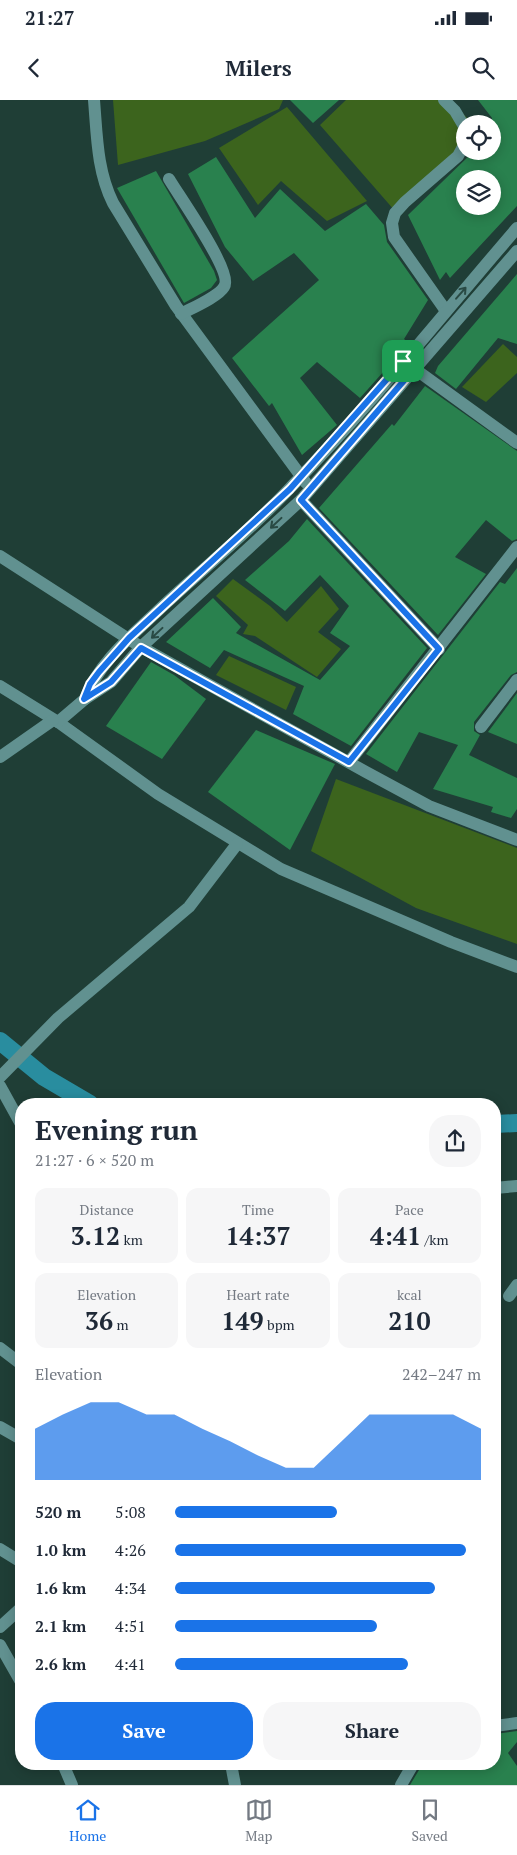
<!DOCTYPE html>
<meta charset="utf-8">
<style>
:root{--surface:#fff;--page:#f6f6f7;--text:#1f2937;--muted:#747a83;--line:#e0e1e3;--accent:#1a73e8}
body{margin:0;font-family:"PT Serif",serif;background:var(--page);color:var(--text);height:100vh;display:flex;flex-direction:column;font-size:19px;white-space:nowrap}
*{box-sizing:border-box;margin:0}
p{font-size:16px;color:var(--muted)}
.icon{flex:none;width:28px;height:28px;fill:none;stroke:currentColor;stroke-width:2;stroke-linecap:round;stroke-linejoin:round}
.map{position:relative;flex:1;overflow:hidden}
.side{position:absolute;left:15px;top:998px;width:486px;height:672px;display:flex;flex-direction:column;background:var(--surface);border-radius:20px;box-shadow:0 2px 12px #0003}
.side>*{flex:none}
.controls{position:absolute;left:456px;top:15px;display:grid;gap:10px}
.controls a{display:grid;place-items:center;width:45px;height:45px;border-radius:50%;background:var(--surface);box-shadow:0 2px 12px #0003;font-size:25px}
.pin{position:absolute;display:grid;place-items:center;width:42px;height:42px;color:#fff;margin:-21px;border-radius:10px;box-shadow:0 2px 8px #0006}
.round{display:grid;place-items:center;flex:none;width:52px;height:52px;border-radius:20px;background:var(--page)}
.overview{display:flex;align-items:center;justify-content:space-between;height:85px;padding:0 20px}
h1{font-size:28px;font-weight:700;line-height:38px}
.metrics{display:grid;grid-template-columns:repeat(3,1fr);gap:8px;height:85px;padding:5px 20px}
.metrics div{display:grid;align-content:center;border-radius:12px;background:var(--page);text-align:center}
.metrics b{font-size:25px;font-weight:700}
.metrics small{font-size:14px;font-weight:400}
.metrics p{font-size:14px}
.chart{height:140px;padding:10px 20px}
.chart p{display:flex;justify-content:space-between}
.chart svg{width:100%;height:90px;margin-top:5px;fill:var(--accent);opacity:.7}
.button{display:flex;gap:10px;margin-top:auto;padding:10px 20px}
.button a{flex:1;height:58px;border-radius:20px;background:var(--accent);color:#fff;font-size:20px;font-weight:700;line-height:58px;text-align:center}
.button a+a{background:var(--page);color:var(--text)}
ul{padding:0 20px;list-style:none;font-size:16px}
li{display:grid;grid-template-columns:80px 60px 1fr;align-items:center;height:38px}
li i{height:12px;border-radius:6px;background:var(--accent)}
.status{display:flex;justify-content:space-between;align-items:center;height:35px;padding:0 25px;background:var(--surface);direction:ltr}
.status svg{height:14px;fill:currentColor}
header{display:flex;justify-content:space-between;align-items:center;height:65px;padding:0 20px;background:var(--surface);font-size:22px;font-weight:700}
.menu{display:flex;justify-content:space-around;align-items:center;height:70px;border-top:1px solid var(--line);background:var(--surface);font-size:14px;color:var(--muted)}
.menu a{display:grid;justify-items:center;gap:2px}
.menu .active{color:var(--accent)}
.map>svg:first-child{display:block}
.green{fill:#3c641d}
.lines{fill:none;stroke-linecap:round;stroke-linejoin:round}
.canal{stroke:#298d9f;stroke-width:18}
.building{fill:#29814e;fill-rule:evenodd}
.minor{stroke:#619190;stroke-width:12}
.oneway{stroke:#294a44}
.route-casing{stroke:#fff;stroke-width:10}
.route{stroke:#1a73e8;stroke-width:6}
</style>
<div class="status"><b>21:27</b><svg viewBox="0 0 49 12"><path d="M0 12V9h3v3zM5 12V6h3v6zM10 12V3h3v9zM15 12V0h3v12zM26 1h20v11H26zM47 4h2v5h-2z"/></svg></div>
<header><svg class="icon" aria-label="back" viewBox="0 0 24 24"><path d="M15 5l-7 7 7 7"/></svg>Milers<svg class="icon" aria-label="search" viewBox="0 0 24 24"><circle cx="10" cy="10" r="6"/><path d="M15 15l6 6"/></svg></header>
<div class="map">
<svg width="517" height="1685" viewBox="0 0 517 1685">
<rect width="100%" height="100%" fill="#1f3e36"/>
<g class="green">
<path d="M113,0H283L279,9L205,41L118,65Z"/>
<path d="M346,0H450L473,24H465V45L395,111L320,25Z"/>
<path d="M287,7L367,101L327,121L281,81L258,105L219,48Z"/>
<path d="M503,244L517,257V273L486,302L462,287Z"/>
<path d="M233,479L270,506L287,522L321,486L339,509L318,532L341,549L317,577L255,536L243,534L248,525L216,496Z"/>
<path d="M229,556L296,587L286,610L216,575Z"/>
<path d="M336,679L517,748V844L416,808L311,751Z"/>
</g>
<g class="lines">
<g class="canal">
<path d="M0,941L44,977L90,1004"/>
<path d="M495,1024L517,1023"/>
</g>
</g>
<g class="building">
<path d="M290,0H339L313,23Z"/>
<path d="M478,0H517V106L450,178L446,172L440,180L408,115L474,51H492V18ZM465,79H492V106H465Z"/>
<path d="M216,57L255,118L280,89L325,131L366,104L384,125L387,142L428,200L404,239L409,243L360,298L317,262L300,278L337,325L302,355L272,303L269,306L232,258L319,180L294,153L253,181L225,147L188,74Z"/>
<path d="M156,71L214,171L217,180L211,188L184,203L117,88Z"/>
<path d="M517,174V244L498,238L456,289L435,273L438,266Z"/>
<path d="M425,286L517,351V439L512,441L486,420L455,457L486,474L438,535L319,408L392,324L394,326Z"/>
<path d="M307,419L427,548L351,646L293,614L304,586L224,550L210,568L166,542L213,498L241,527L236,533L320,580L350,546L330,533L349,506L320,475L285,511L245,480L289,441Z"/>
<path d="M517,468V572L511,575L474,622V631L480,635L469,655L517,678V709L511,718L491,712L493,707L433,689L458,645L419,632L397,672L366,654L500,482L505,484Z"/>
<path d="M151,562L174,575L206,599L162,659L106,626Z"/>
<path d="M517,593V644L488,632Z"/>
<path d="M256,630L335,664L290,750L208,692Z"/>
<path d="M517,1631V1642L508,1653L517,1666V1685H410L419,1670L420,1664H495V1634Z"/>
</g>
<g class="lines">
<g class="minor">
<path d="M94,0C97,36 97,71 113,103L176,206L306,383"/>
<path d="M444,0L455,11L465,28"/>
<path d="M169,79C179,96 234,173 224,187C218,197 192,208 181,214"/>
<path d="M446,211L394,137L392,123L395,113L405,102L458,56L465,43"/>
<path d="M408,264L517,343"/>
<path d="M301,400L439,549"/>
<path d="M0,456L141,547L366,672L429,706L517,740"/>
<path d="M0,586L58,622L158,694L281,769L451,842L517,867"/>
<path d="M85,599C99,561 135,533 164,505C206,466 252,429 291,387C371,305 442,215 517,128"/>
<path d="M58,622L85,599L111,582L141,547L301,400L517,151"/>
<path d="M481,627L517,580"/>
<path d="M0,657L53,620"/>
<path d="M349,662L517,447"/>
<path d="M0,977L58,918L189,807L237,744"/>
<path d="M0,986L21,1024"/>
<path d="M495,1088L517,1086"/>
<path d="M509,1196L517,1185"/>
<path d="M0,1248L21,1264"/>
<path d="M0,1327L21,1339"/>
<path d="M0,1449L21,1462"/>
<path d="M0,1527L21,1508"/>
<path d="M0,1545L21,1582"/>
<path d="M495,1626L517,1623"/>
<path d="M63,1664L72,1685"/>
<path d="M231,1664L235,1685"/>
<path d="M401,1685L412,1666"/>
</g>
</g>
<defs><path id="oneway-shaft" d="M-6 0H5M1.5-3L5.5 0L1.5 3" fill="none" stroke-width="1.6" stroke-linecap="round" stroke-linejoin="round" transform="scale(1.25)"/></defs>
<g class="oneway">
<use href="#oneway-shaft" transform="translate(461 193) rotate(-49)"/>
<use href="#oneway-shaft" transform="translate(276 423) rotate(137)"/>
<use href="#oneway-shaft" transform="translate(157 533) rotate(137)"/>
</g>
<g class="lines">
<g class="route-casing">
<path id="route" d="M403,261L414,269L301,400L439,549L349,662L141,548L111,582L84,599L90,584L99,572L129,538L290,389Z"/>
</g>
<use href="#route" class="route"/>
</g>
</svg>
<div class="controls">
<a><svg class="icon" aria-label="locate" viewBox="0 0 24 24"><circle cx="12" cy="12" r="6"/><path d="M12 2v4M12 18v4M2 12h4M18 12h4"/></svg></a>
<a><svg class="icon" aria-label="layers" viewBox="0 0 24 24"><path d="M12 4l9 5-9 5-9-5zM3 14l9 5 9-5"/></svg></a>
</div>
<div class="pin" style="left:403px;top:261px;background:#1e9e55"><svg class="icon" aria-label="arrive" viewBox="0 0 24 24"><path d="M6 21V4h12l-3 4 3 4H6"/></svg></div>
<section class="side">
<div class="overview"><div><h1>Evening run</h1><p>21:27 · 6 × 520 m</p></div><a class="round"><svg class="icon" aria-label="share" viewBox="0 0 24 24"><path d="M12 15V3M7 8l5-5 5 5M5 13v7h14v-7"/></svg></a></div>
<div class="metrics">
<div><p>Distance</p><b>3.12<small> km</small></b></div>
<div><p>Time</p><b>14:37</b></div>
<div><p>Pace</p><b>4:41<small> /km</small></b></div>
</div>
<div class="metrics">
<div><p>Elevation</p><b>36<small> m</small></b></div>
<div><p>Heart rate</p><b>149<small> bpm</small></b></div>
<div><p>kcal</p><b>210</b></div>
</div>
<div class="chart"><p><span>Elevation</span>242–247 m</p>
<svg viewBox="0 0 160 44" preserveAspectRatio="none"><path d="M0 44V19L10 12L20 6L30 6L40 12L50 12L60 19L70 25L80 32L90 38L100 38L110 25L120 12L130 12L140 12L150 12L160 19V44z"/></svg>
</div>
<ul>
<li><b>520 m</b>5:08<i style="width:53%"></i></li>
<li><b>1.0 km</b>4:26<i style="width:95%"></i></li>
<li><b>1.6 km</b>4:34<i style="width:85%"></i></li>
<li><b>2.1 km</b>4:51<i style="width:66%"></i></li>
<li><b>2.6 km</b>4:41<i style="width:76%"></i></li>
</ul>
<div class="button"><a>Save</a><a>Share</a></div>
</section>
</div>
<nav class="menu">
<a class="active"><svg class="icon" aria-label="home" viewBox="0 0 24 24"><path d="M3 11l9-7 9 7M6 9v11h12V9"/></svg>Home</a>
<a><svg class="icon" aria-label="map" viewBox="0 0 24 24"><path d="M3 6l6-2 6 2 6-2v14l-6 2-6-2-6 2zM9 4v14M15 6v14"/></svg>Map</a>
<a><svg class="icon" aria-label="saved" viewBox="0 0 24 24"><path d="M7 4h10v16l-5-4-5 4z"/></svg>Saved</a>
</nav>
